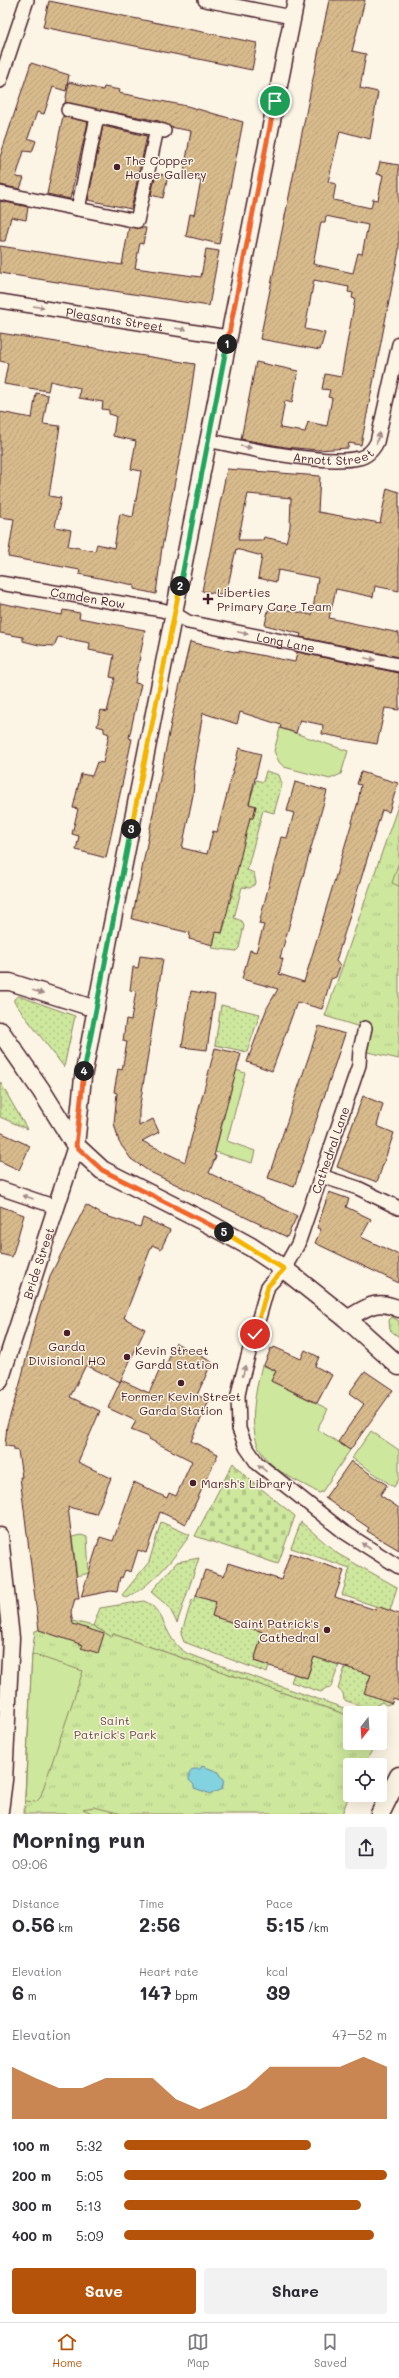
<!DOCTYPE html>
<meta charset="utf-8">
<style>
:root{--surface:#fff;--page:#f2f2f3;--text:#2b2b33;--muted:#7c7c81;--line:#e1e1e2;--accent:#b45309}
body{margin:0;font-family:Mali,sans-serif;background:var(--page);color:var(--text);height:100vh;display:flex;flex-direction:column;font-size:15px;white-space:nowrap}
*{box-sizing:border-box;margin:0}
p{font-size:13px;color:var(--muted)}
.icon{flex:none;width:22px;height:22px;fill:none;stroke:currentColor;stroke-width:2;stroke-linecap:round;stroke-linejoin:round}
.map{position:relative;height:1814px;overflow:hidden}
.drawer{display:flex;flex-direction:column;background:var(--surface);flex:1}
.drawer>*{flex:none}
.needle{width:26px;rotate:197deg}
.buttons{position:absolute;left:343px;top:1706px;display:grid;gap:8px}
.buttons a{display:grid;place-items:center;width:44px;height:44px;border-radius:4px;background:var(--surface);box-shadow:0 4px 16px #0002;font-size:20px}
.pin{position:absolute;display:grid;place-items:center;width:34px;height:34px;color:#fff;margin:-17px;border:2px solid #fff;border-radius:50%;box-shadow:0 1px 4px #0007}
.km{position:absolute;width:20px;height:20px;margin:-10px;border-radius:50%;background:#222;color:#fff;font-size:11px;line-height:20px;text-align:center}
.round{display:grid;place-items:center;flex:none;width:42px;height:42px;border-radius:4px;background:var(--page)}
.headline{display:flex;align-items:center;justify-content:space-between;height:68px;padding:0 12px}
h1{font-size:22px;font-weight:700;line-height:30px}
.metrics{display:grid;grid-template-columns:repeat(3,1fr);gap:6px;height:68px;padding:4px 12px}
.metrics div{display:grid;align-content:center}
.metrics b{font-size:20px;font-weight:700}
.metrics small{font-size:11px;font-weight:400}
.metrics p{font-size:11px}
.chart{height:112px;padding:8px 12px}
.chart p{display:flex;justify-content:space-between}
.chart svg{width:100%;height:72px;margin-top:4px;fill:var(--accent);opacity:.7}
.primary-button{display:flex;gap:8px;margin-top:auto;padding:8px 12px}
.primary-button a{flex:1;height:46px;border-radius:4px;background:var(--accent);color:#fff;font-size:16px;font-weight:700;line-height:46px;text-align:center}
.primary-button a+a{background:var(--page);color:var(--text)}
ul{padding:0 12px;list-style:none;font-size:13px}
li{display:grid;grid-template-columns:64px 48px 1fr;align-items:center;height:30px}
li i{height:10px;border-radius:5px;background:var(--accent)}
.tab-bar{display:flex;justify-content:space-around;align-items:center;height:56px;border-top:1px solid var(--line);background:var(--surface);font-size:11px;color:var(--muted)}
.tab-bar a{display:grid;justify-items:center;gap:2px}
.tab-bar .on{color:var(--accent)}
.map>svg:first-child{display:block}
.grass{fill:url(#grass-dots);stroke:#8c8364}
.cemetery{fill:url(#cemetery-stones);stroke:#8c8364}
.park{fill:url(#park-tufts);stroke:#8c8364}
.garden{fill:#cde79d;stroke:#8c8364}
.water{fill:#83d2e0;stroke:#6c8a98}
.building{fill:url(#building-hatch);stroke:#4a1f2b;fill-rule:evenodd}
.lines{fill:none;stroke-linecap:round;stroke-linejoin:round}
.minor-casing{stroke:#4a1f2b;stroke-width:16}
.tertiary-casing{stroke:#4a1f2b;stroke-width:19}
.secondary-casing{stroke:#4a1f2b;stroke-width:21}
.minor{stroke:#fcf5e5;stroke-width:13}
.tertiary{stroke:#fcf5e5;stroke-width:16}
.secondary{stroke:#fcf5e5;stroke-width:18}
.oneway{fill:#a38a88}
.split-1-casing{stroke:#fff;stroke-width:8}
.split-2-casing{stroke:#fff;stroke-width:8}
.split-3-casing{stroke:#fff;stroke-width:8}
.split-4-casing{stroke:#fff;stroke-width:8}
.split-5-casing{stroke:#fff;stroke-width:8}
.split-6-casing{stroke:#fff;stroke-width:8}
.split-1{stroke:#f0652b;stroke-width:5}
.split-2{stroke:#22a559;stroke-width:5}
.split-3{stroke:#f5b400;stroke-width:5}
.split-4{stroke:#22a559;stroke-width:5}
.split-5{stroke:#f0652b;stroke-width:5}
.split-6{stroke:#f5b400;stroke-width:5}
.poi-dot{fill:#4a1f2b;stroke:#fcf5e5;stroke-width:1.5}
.labels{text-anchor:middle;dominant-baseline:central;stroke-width:3;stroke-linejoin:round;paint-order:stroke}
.poi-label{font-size:12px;fill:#4a1f2b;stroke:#fcf5e5;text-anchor:start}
.street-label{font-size:12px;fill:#4a1f2b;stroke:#fcf5e5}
.park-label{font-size:12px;fill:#6b5148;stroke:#fcf5e5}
</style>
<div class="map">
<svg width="399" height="1814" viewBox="0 0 399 1814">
<defs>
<pattern id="grass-dots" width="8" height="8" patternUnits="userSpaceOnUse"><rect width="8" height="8" fill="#cde79d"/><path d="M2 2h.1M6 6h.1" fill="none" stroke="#b2c687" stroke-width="1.8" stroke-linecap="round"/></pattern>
<pattern id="cemetery-stones" width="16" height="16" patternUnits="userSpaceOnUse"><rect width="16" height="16" fill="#cde79d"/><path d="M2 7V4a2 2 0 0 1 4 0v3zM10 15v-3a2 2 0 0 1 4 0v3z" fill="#b2c687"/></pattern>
<pattern id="park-tufts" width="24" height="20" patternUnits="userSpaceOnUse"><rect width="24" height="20" fill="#cde79d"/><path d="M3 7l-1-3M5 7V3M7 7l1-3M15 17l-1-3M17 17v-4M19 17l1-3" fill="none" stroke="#b2c687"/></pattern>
<pattern id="building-hatch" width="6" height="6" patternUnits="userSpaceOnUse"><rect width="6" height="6" fill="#d8bb8c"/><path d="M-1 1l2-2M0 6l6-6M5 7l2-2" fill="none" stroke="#bba079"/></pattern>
</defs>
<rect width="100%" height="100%" fill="#fcf5e5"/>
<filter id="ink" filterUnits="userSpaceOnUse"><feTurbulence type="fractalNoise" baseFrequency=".025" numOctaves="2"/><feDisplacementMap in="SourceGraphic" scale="8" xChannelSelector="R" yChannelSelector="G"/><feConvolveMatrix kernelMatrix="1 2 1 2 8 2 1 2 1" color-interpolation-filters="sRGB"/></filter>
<g filter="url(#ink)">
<g class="grass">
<path d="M266,771L279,775L282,784L274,813L263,810L247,870L254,873L256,883L250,888L242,887L234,918L242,921L244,926L239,948L236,951L212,948L216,932L222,933L226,921L219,919L226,896L232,897L235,884L229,882L246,817L253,818L256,806L249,804L256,780L263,782Z"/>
<path d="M19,996L75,1016L64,1067L14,1002V999Z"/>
<path d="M221,1005L260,1014L247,1052L215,1045Z"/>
<path d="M0,1082L27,1129L0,1117Z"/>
<path d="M161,1522L190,1535C171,1562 156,1581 127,1598L122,1595L149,1562Z"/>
<path d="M301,1522L338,1554L397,1587L390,1611L342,1595L350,1568L291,1548Z"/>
<path d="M199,1558L177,1623L169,1607L151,1592L177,1562Z"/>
<path d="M196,1596L216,1602L212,1616L263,1632L254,1661L269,1666L267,1673L184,1642L181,1634L192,1600L194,1601Z"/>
<path d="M144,1601C169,1612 161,1638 188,1654L358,1713H350V1716L113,1634L112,1637L93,1626L100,1608Z"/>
<path d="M316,1651L339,1665L331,1687L326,1688L321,1692L291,1682L294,1674L307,1678Z"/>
<path d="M345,1667L373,1670L366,1687L392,1703L386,1705L382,1702L378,1704L376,1711L344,1700L343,1693L338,1689Z"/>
</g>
<path class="cemetery" d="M233,1463L243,1474L295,1516L278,1564L195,1536Z"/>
<g class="park">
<path d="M399,803V1059L363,1051L369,1030L325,1016Z"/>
<path d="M392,1317L399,1321V1337L390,1330L389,1320Z"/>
<path d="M68,1620L93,1626L112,1637L113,1634L350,1716V1743H376L364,1765H350V1793L342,1814H24L32,1654L35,1631Z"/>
</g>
<g class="garden">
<path d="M280,728L348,751L341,774L330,779L284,767L279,762L274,751Z"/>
<path d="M399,862V886L392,883Z"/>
<path d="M236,1070L245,1073L227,1141L255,1151L252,1163L215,1152Z"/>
<path d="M262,1365L276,1371L271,1381L328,1409L317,1429L350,1450L322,1492L319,1493C302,1483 282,1475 269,1462C244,1438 255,1394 262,1365Z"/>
<path d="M371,1431L399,1450V1479L394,1487L352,1458Z"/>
<path d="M81,1535L87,1537L89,1573L77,1576L72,1537Z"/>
<path d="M32,1654L83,1671L40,1798L36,1802L25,1801Z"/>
<path d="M94,1807L122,1814H94L83,1809Z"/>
</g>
<path class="water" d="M202,1766L219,1772V1775L224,1779L222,1789L211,1794L194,1788V1785L189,1780V1774L193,1769H200Z"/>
<g class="building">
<path d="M329,0H365L352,51L366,54L360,88L378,92L370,139L340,131L328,182L336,184L333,200L371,208L373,199L378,200L383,175L377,174L380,162L399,165V250L361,445L349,443L348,448L318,450L285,447L241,439L256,362L298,371L292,403L285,401L280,428L305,432L308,422L327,426L332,398L328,397L330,390L322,389L325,374L341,377L355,299L352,298L353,293L348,292L349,287L314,280L305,329L325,333L320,350L260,339ZM326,216L368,225L362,254L358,253L353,273L313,264L321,222H325Z"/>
<path d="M49,1L257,43L252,70L43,27Z"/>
<path d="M31,63L69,75L66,91L53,87L44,114L37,112L28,138L36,141L32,152L24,151L16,177L24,178L20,189L0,185V157Z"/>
<path d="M69,82L103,90L104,87L120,90L119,93L187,106L243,122L219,244L186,236L190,214L194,215L201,181L183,177L191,131L170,127L159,121L65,103Z"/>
<path d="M63,116L88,122L70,199L47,194Z"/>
<path d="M103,126L147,136L131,209L88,200Z"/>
<path d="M156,173L168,176L163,198L151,195Z"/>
<path d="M0,201L28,207L26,220L11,217L5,241H0Z"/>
<path d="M129,227L146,228L143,244L140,243L135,268L201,277L206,249L219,251L209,306L0,273V246L122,265Z"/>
<path d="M0,333L195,364L187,420L162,547L156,594L134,589V585L79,574L80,570L8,557L14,519L0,517V412L32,418L36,393L48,395L43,424L60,426L49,496L61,498L55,527L71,530L68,546L95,551L97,544L114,548L120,514L133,517L141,471L131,469L136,441L113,436L116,416L109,414V410L102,409L103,402L79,398L80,388L50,381L48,391L4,384L8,363L0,361Z"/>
<path d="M227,469L320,476L318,512L380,523L387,488L399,492V591L375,586L373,597L336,589L329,618L399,633V657L300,637L301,634L265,625L268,610H273L274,607L312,615L318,578L278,570L276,582L258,578L262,556L236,549L226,595L202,591ZM248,494L291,498L290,527L286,542L264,537L263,540H238Z"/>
<path d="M0,603L62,615L63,610L80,613L79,618L145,630L135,683L141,684L129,738L132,739L106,858L76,850L79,836L72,834L78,809L73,808L81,774L92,776L97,762L103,763L109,734L104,732V728L97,726L101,710L107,712L112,691L115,678L110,677L114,655L89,650L90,643L58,637L54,646L39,645L23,641V637L0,633Z"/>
<path d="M190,642L239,653V651L295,662L297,652L399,673V710L385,708L377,744L322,734L323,725L300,720L296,733L280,728L281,725L240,712L237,724L203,713L193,770H195L193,795L182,848L207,854L213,831L217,832L239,748L261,754L249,804L256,806L253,818H250L222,933L216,932L213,945L189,939L190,933L132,919L173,713Z"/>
<path d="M361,772L398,783L389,812L382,810L336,961L340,966L336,977L331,979L322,1009L297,1002L272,1071L247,1062L267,1008L278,989L242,979L250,950L256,952L264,925L259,924L281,837L287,838L294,813L287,811L295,782L327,791L280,958L283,959L279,974L304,982L358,802L361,785L357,784Z"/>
<path d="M140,956L163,959L139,1111V1126L153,1119L159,1132L142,1141L185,1162L215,1048L241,1054L224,1115L214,1156H216L209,1173L297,1216L287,1237L150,1172L131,1159L119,1142L114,1123L117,1093L114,1092L118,1069L122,1070L127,1042L123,1041L126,1019L131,1020L136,991L130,990L133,967L138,968Z"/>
<path d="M191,991L215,995L207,1050L182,1047Z"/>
<path d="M319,1026L345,1034L294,1187L268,1178Z"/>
<path d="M363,1096L383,1104L377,1126L394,1133L377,1182L337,1167Z"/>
<path d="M0,1132L30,1146L19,1170L0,1161Z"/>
<path d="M329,1192L349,1199L346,1207L371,1219L361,1237L399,1255V1283L315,1243L321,1229L317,1228Z"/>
<path d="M86,1205L103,1215L140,1227L143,1218L170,1230L161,1249L152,1245L124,1318L145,1329L120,1382L86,1365L70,1397L100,1411L78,1462L111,1478L96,1514L68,1507L79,1599H75L71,1612L73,1624L104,1634L98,1653L81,1648L83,1645L39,1630L20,1477H22L18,1451L14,1450V1447L5,1446L7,1425L20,1384L36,1319L51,1274Z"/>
<path d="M0,1206L24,1215L12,1257L0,1254Z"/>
<path d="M176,1343L212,1362L197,1395L209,1401L191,1441L218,1454L186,1524L160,1512L146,1553L138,1550L131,1572L125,1570L122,1578L120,1577L117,1592L111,1591L81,1597L100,1537L113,1541L134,1482L167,1498L169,1493L176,1496L192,1461L149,1439V1437L131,1430L136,1421L108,1408L121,1380L149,1393L163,1363L166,1365Z"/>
<path d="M274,1347L301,1359L305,1350L319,1357L315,1366L332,1375L317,1403L271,1381L276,1371L264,1365L271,1348L273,1349Z"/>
<path d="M365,1371L393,1390L350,1450L338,1442L364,1404L349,1393Z"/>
<path d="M351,1461L387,1485L380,1495L399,1508V1550L367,1531L369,1528L325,1498Z"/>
<path d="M290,1553L344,1571L335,1597L376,1610L377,1606L399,1614V1700L393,1698L392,1703L364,1693L371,1675L314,1657L307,1678L254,1661L263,1632L212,1616L216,1602L196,1596L205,1570L224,1576L228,1563L281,1580Z"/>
</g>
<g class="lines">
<g class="minor-casing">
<g id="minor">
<path d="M205,0L292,17"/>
<path d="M0,81L27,0"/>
<path d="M68,110L164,131"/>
<path d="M0,193L137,221L157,129"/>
<path d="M78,209L97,117"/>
<path id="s1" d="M0,301L228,337"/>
<path id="s2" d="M207,440C244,448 324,466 359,458C368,456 373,450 377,442L399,344"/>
<path id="s3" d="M0,583L162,610L175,614L188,622L399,665"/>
<path d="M365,1028L360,1050L359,1065L298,1244L284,1269L268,1286L241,1381L238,1395L239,1429L246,1447L257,1463L344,1532L399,1567"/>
<path d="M321,1176L358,1188L399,1208"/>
<path d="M0,1188L56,1207"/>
</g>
</g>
<g class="tertiary-casing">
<g id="tertiary">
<path d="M0,982H10L96,1009"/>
<path d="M347,1319C366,1308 376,1298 399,1309"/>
<path id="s4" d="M0,1381L76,1146L83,1077L109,939L296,0"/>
<path d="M0,1536L11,1638L4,1780L0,1811"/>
</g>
</g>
<g class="secondary-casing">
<g id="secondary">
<path d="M0,1031L41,1090L76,1146L102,1170L209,1224L251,1247L284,1269L347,1319L399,1366"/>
<path d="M380,1814L399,1776"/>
</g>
</g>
<use href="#minor" class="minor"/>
<use href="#tertiary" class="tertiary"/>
<use href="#secondary" class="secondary"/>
</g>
<defs><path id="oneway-solid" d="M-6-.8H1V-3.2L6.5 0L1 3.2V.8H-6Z"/></defs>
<g class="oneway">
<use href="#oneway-solid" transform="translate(39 307) rotate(9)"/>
<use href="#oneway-solid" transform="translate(181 329) rotate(9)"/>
<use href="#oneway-solid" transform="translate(378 438) rotate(-74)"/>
<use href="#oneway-solid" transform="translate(246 447) rotate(9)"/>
<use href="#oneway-solid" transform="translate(243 633) rotate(12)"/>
<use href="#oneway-solid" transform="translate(370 659) rotate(12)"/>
<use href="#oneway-solid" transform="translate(38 992) rotate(18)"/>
<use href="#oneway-solid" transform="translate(28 1197) rotate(-161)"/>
<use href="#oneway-solid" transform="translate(244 1371) rotate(-74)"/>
<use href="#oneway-solid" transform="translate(262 1468) rotate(-141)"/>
<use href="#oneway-solid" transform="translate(366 1546) rotate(-147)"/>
</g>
</g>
<g class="lines" filter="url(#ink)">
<g class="split-1-casing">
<path id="split-1" d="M227,344L275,101"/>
</g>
<g class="split-2-casing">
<path id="split-2" d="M180,586L227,344"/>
</g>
<g class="split-3-casing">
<path id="split-3" d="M131,829L180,586"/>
</g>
<g class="split-4-casing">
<path id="split-4" d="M84,1071L131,829"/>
</g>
<g class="split-5-casing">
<path id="split-5" d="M84,1071L76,1146L102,1170L224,1232"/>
</g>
<g class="split-6-casing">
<path id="split-6" d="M224,1232L284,1269L268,1286L255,1334"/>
</g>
<use href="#split-1" class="split-1"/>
<use href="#split-2" class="split-2"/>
<use href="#split-3" class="split-3"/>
<use href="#split-4" class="split-4"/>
<use href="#split-5" class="split-5"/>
<use href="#split-6" class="split-6"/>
</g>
<g class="poi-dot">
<circle cx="117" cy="167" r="4"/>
<path d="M206 593h4v4h4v4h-4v4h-4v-4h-4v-4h4z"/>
<circle cx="67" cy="1333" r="4"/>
<circle cx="127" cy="1357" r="4"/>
<circle cx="181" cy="1383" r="4"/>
<circle cx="193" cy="1483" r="4"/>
<circle cx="327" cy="1630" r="4"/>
</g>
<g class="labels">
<g class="poi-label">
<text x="125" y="160">The Copper<tspan x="125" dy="14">House Gallery</tspan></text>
<text x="217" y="592">Liberties<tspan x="217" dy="14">Primary Care Team</tspan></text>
<text x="67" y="1346" text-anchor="middle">Garda<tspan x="67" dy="14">Divisional HQ</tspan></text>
<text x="135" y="1350">Kevin Street<tspan x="135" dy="14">Garda Station</tspan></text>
<text x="181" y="1396" text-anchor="middle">Former Kevin Street<tspan x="181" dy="14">Garda Station</tspan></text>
<text x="201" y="1483">Marsh's Library</text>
<text x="319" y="1623" text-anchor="end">Saint Patrick's<tspan x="319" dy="14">Cathedral</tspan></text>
</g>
<g class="street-label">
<text stroke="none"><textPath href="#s1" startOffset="116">Pleasants Street</textPath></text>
<text stroke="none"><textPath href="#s2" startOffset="128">Arnott Street</textPath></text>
<text stroke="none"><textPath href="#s3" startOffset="89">Camden Row</textPath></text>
<text stroke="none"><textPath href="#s3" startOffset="293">Long Lane</textPath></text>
<text transform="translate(330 1150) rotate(-71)">Cathedral Lane</text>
<text stroke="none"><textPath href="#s4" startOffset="124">Bride Street</textPath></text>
</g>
<g class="park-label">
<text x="115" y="1720">Saint<tspan x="115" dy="14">Patrick's Park</tspan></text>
</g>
</g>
</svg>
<div class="buttons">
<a><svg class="needle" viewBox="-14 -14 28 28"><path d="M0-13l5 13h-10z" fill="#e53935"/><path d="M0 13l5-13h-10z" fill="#7c7c81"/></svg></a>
<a><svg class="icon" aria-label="locate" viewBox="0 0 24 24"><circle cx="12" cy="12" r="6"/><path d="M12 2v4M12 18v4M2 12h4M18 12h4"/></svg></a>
</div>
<div class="pin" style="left:275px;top:101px;background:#1e9e55"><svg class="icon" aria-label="arrive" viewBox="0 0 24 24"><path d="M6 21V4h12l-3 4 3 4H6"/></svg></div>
<div class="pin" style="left:255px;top:1334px;background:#d93025"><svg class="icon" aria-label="check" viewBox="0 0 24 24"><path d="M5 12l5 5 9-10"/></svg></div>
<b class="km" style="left:227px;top:344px">1</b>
<b class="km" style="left:180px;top:586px">2</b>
<b class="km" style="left:131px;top:829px">3</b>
<b class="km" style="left:84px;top:1071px">4</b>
<b class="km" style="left:224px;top:1232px">5</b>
</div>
<section class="drawer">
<div class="headline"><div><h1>Morning run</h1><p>09:06</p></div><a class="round"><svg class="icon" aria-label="share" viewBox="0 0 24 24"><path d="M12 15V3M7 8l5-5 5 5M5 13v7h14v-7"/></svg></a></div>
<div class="metrics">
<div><p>Distance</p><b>0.56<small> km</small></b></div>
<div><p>Time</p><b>2:56</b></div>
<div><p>Pace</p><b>5:15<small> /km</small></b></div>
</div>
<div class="metrics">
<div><p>Elevation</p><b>6<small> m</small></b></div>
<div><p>Heart rate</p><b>147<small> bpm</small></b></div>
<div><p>kcal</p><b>39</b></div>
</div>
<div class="chart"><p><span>Elevation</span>47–52 m</p>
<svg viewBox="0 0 160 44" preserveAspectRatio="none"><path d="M0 44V12L10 19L20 25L30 25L40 19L50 19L60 19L70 32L80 38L90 32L100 25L110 12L120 12L130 12L140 12L150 6L160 12V44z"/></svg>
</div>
<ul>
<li><b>100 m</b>5:32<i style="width:71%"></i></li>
<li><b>200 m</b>5:05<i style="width:100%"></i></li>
<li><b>300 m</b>5:13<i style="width:90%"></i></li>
<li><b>400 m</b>5:09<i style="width:95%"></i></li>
</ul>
<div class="primary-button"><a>Save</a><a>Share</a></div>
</section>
<nav class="tab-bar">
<a class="on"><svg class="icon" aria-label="home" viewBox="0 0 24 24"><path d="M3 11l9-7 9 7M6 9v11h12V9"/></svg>Home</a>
<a><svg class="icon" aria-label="map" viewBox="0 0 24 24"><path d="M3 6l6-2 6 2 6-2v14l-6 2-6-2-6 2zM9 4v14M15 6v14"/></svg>Map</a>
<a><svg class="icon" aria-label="saved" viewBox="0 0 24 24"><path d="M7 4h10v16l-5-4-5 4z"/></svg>Saved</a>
</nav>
